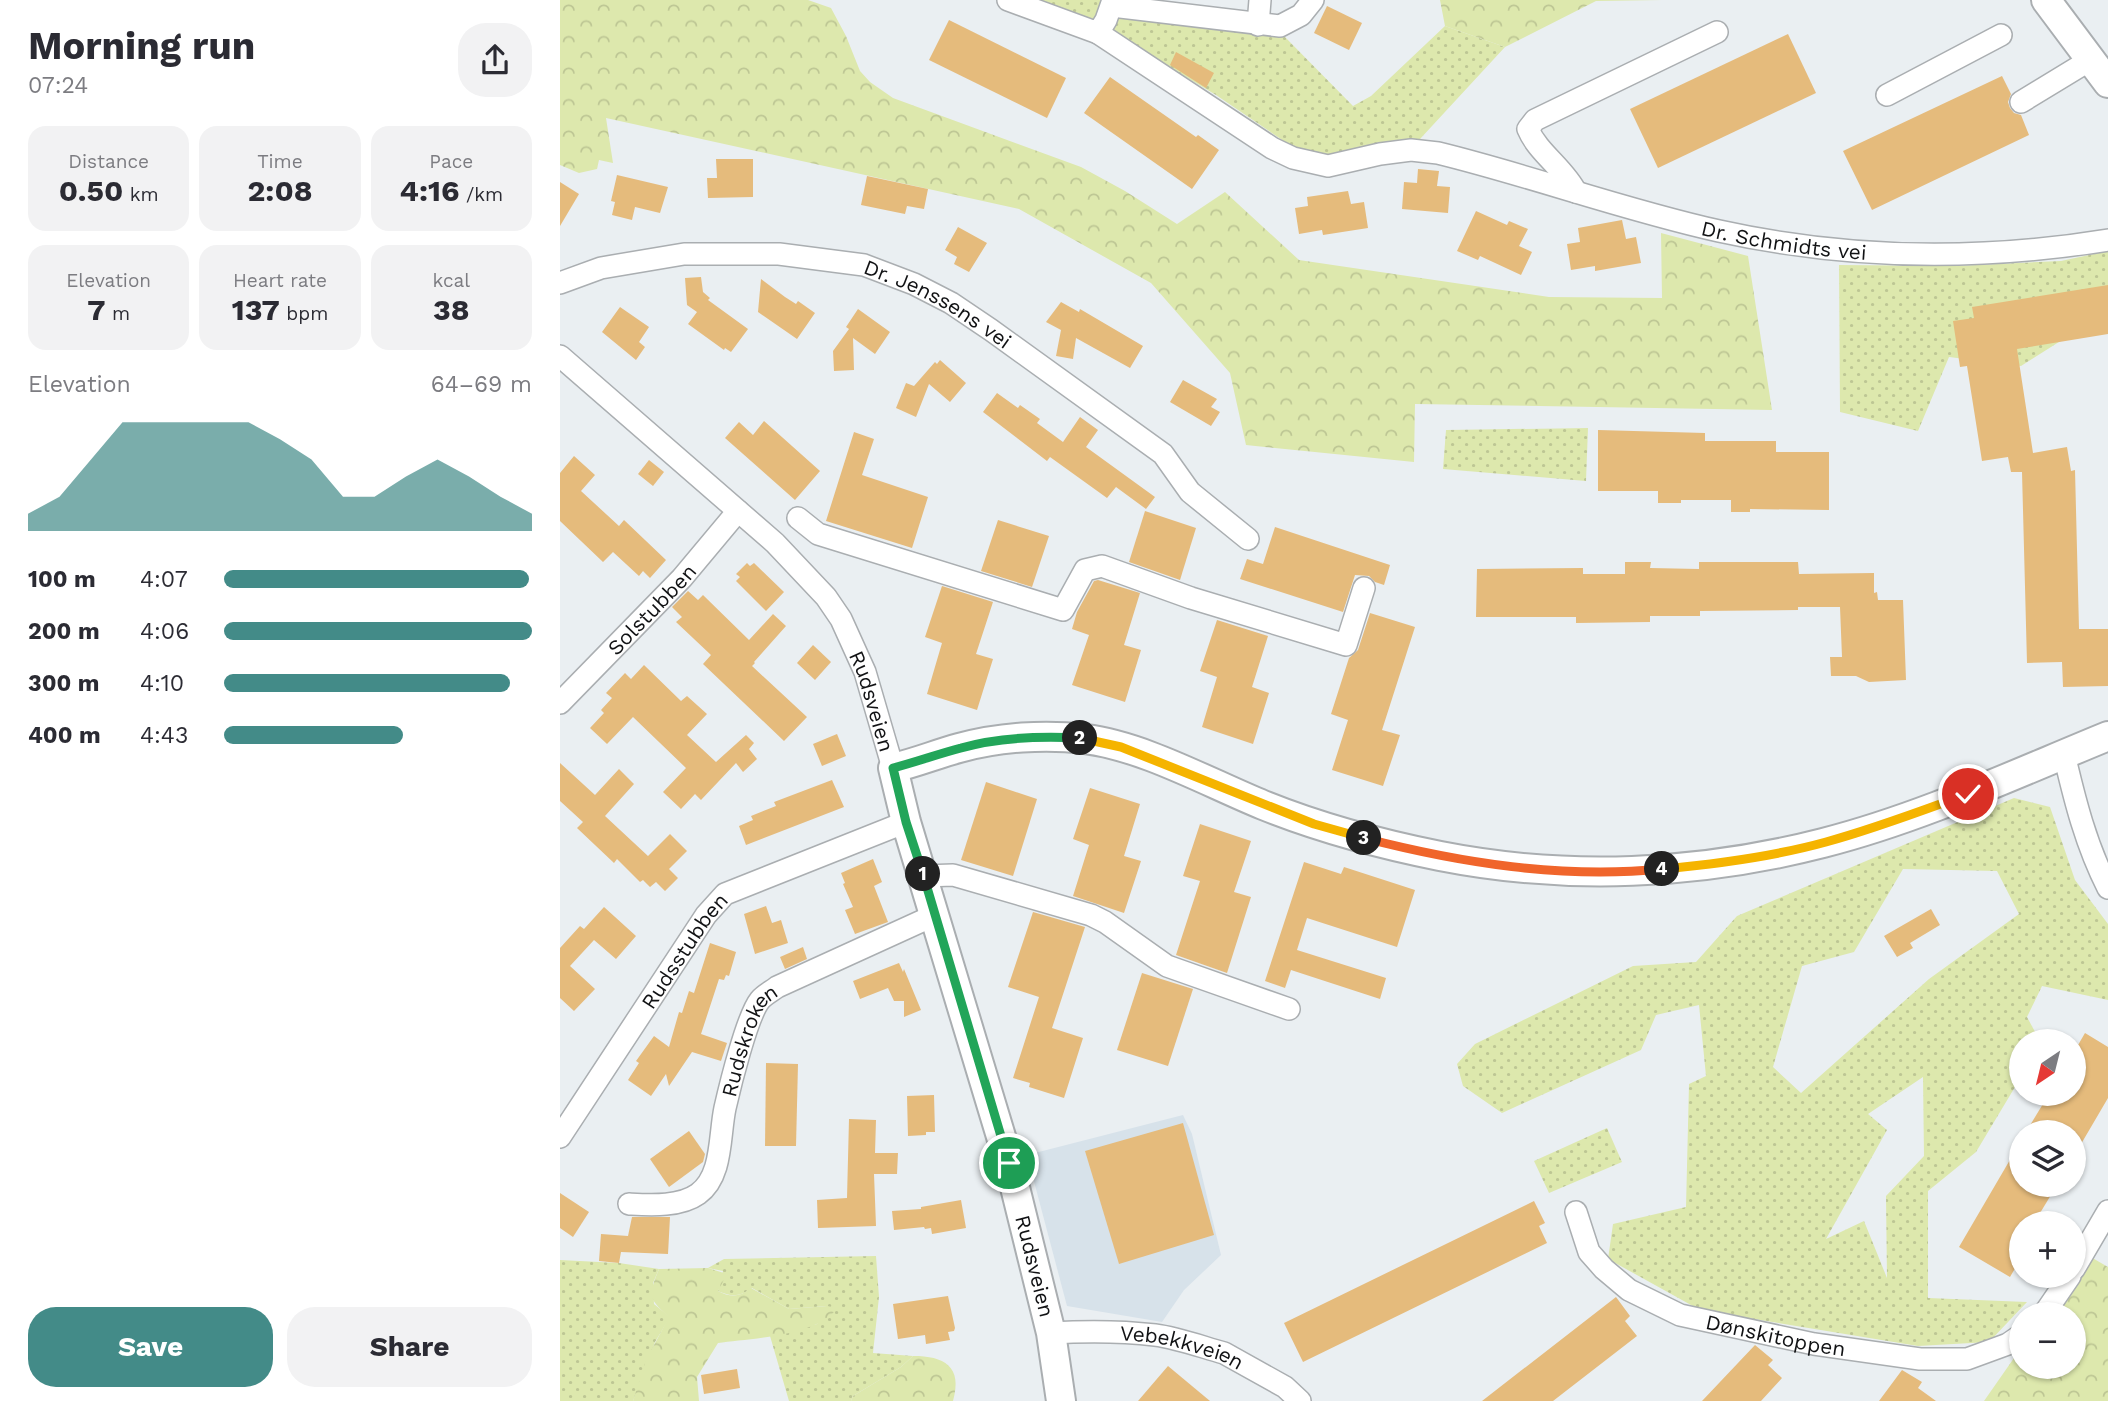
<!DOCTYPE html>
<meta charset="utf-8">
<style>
:root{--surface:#fff;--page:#f2f2f3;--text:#2b2b33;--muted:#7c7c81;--accent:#438b88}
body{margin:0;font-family:"Work Sans",sans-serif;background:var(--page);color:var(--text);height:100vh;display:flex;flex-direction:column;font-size:26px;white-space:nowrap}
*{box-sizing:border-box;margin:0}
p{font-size:23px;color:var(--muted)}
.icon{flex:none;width:38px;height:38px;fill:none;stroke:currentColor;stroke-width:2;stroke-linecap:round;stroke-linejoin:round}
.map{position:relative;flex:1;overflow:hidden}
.drawer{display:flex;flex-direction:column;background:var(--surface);width:560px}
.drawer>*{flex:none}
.needle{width:46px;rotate:215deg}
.controls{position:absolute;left:1449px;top:1029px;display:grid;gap:14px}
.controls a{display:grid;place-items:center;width:77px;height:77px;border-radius:50%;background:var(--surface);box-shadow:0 2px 5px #0004;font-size:35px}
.pin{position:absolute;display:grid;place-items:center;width:60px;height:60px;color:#fff;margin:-30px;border:4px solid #fff;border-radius:50%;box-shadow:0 2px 7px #0007}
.km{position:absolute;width:35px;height:35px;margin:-18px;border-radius:50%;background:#222;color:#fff;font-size:19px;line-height:35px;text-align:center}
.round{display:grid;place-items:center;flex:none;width:74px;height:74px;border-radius:28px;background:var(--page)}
.head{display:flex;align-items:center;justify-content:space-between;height:119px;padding:0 28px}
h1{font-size:38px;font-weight:700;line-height:52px}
.stats{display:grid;grid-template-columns:repeat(3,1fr);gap:10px;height:119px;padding:7px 28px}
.stats div{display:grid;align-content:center;border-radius:18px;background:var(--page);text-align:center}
.stats b{font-size:30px;font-weight:700}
.stats small{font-size:19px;font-weight:400}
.stats p{font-size:19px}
.chart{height:196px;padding:14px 28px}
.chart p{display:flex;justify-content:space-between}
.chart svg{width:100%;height:126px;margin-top:7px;fill:var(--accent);opacity:.7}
.cta{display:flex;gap:14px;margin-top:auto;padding:14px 28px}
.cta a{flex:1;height:80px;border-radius:28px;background:var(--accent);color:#fff;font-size:28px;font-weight:700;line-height:80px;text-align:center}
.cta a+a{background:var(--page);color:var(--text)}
ul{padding:0 28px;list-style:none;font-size:23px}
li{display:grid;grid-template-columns:112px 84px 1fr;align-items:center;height:52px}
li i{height:18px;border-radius:9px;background:var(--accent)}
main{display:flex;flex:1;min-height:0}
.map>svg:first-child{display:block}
.built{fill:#d7e2ea}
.green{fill:url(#green-dots);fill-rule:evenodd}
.forest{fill:url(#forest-crowns)}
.building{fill:#e5bb7c}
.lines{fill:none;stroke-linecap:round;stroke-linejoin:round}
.street-casing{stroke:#aaaeb1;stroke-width:24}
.secondary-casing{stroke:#aaaeb1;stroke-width:32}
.street{stroke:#fff;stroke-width:21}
.secondary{stroke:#fff;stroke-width:28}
.split-1-casing{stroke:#fff;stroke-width:14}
.split-2-casing{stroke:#fff;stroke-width:14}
.split-3-casing{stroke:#fff;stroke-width:14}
.split-4-casing{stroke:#fff;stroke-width:14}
.split-5-casing{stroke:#fff;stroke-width:14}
.split-1{stroke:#22a559;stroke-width:9}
.split-2{stroke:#22a559;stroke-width:9}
.split-3{stroke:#f5b400;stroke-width:9}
.split-4{stroke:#f0652b;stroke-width:9}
.split-5{stroke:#f5b400;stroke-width:9}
.labels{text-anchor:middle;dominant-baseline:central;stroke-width:7;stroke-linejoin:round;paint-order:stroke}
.street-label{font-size:21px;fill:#111214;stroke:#fff}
</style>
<main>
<section class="drawer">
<div class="head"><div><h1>Morning run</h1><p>07:24</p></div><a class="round"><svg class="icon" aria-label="share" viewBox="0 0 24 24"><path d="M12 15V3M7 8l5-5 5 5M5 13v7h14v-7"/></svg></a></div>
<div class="stats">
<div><p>Distance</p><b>0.50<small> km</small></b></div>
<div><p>Time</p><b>2:08</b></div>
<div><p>Pace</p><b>4:16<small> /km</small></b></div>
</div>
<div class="stats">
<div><p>Elevation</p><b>7<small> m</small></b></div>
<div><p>Heart rate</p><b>137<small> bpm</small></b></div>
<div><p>kcal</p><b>38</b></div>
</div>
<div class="chart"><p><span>Elevation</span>64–69 m</p>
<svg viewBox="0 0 160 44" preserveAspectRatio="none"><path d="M0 44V38L10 32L20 19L30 6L40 6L50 6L60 6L70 6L80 12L90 19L100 32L110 32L120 25L130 19L140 25L150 32L160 38V44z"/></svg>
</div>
<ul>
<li><b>100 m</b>4:07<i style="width:99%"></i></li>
<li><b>200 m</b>4:06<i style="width:100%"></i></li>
<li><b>300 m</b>4:10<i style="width:93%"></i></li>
<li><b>400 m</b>4:43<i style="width:58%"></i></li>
</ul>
<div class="cta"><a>Save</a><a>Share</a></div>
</section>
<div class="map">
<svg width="1548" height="1401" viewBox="0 0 1548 1401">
<defs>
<pattern id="green-dots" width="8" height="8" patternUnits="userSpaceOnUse" patternTransform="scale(1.75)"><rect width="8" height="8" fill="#dde8ad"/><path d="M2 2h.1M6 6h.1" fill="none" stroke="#bdc694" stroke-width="1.8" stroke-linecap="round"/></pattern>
<pattern id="forest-crowns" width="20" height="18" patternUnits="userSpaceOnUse" patternTransform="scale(1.75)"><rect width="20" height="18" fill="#dde8ad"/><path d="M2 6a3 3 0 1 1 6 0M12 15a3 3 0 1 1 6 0" fill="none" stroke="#bdc694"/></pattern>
</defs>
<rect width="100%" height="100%" fill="#eaeff2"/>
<path class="built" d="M623,1115L632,1134L661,1255L624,1290L602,1322L507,1306L467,1155Z"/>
<g class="green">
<path d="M476,0H540L541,7L620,24L724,36L793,106L811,96L885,26L945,47L860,139L762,156L737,150L656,95L544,28Z"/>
<path d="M1548,251V311L1461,366L1389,357L1358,431L1280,412L1279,265L1395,266L1501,261Z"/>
<path d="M1028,428L1026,481L883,469L886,430Z"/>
<path d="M1454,798L1490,807L1515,880L1548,924V1000L1482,986L1467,1017L1480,1041H1461V1077L1416,1152L1368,1191V1298L1467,1302L1429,1342L1358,1346L1140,1310L1048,1259L1053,1224L1126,1207L1129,1084L1146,1076L1139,1005L1096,1015L1081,1050L942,1113L903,1086L897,1064L915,1044L1073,966L1136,962L1177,916ZM1343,869L1437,871L1459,914L1369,979L1241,1093L1213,1067L1242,966L1294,952ZM1363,1077L1364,1156L1326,1196L1327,1278L1304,1221L1266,1239L1327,1130L1308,1114Z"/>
<path d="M1047,1128L1062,1162L989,1193L974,1161Z"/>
<path d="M316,1256L319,1297L313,1353L353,1356L341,1367L293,1396L291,1401H229L210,1336L257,1324L267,1306L229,1309L192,1288C180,1297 171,1297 158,1291L163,1271L148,1268L164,1259Z"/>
<path d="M0,1260L59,1263L99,1269L93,1283L94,1304L110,1317L95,1342L73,1401H0Z"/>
</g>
<g class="forest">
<path d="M0,0H248L271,8L286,36L300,71L310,82L333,98L521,167L565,191L617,224L665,192L739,260L989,297L1102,298L1101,233L1188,256L1212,410L855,404L854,462L686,445L670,373L591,283L459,209L46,118L53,163L39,160L37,169L19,173L0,165Z"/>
<path d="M880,0H1102L1036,1L945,47L885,26Z"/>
<path d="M1529,1256L1548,1267V1401H1424L1461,1348V1367H1514V1314H1486Z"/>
<path d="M148,1268L167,1274L158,1291C171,1298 180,1297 191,1288L229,1309L267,1306L277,1308C259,1336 188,1339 158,1343L137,1377L139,1401H73L86,1360L109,1317C88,1298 88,1296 99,1269Z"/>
<path d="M353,1356C384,1356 403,1366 393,1401H291L293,1396L341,1367Z"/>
</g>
<g class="building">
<path d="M767,6L802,23L789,50L754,33Z"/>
<path d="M389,20L506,78L487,118L369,60Z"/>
<path d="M1228,34L1256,93L1098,168L1070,109Z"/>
<path d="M616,52L654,73L646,88L610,65Z"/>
<path d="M1442,76L1451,94L1448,102L1450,108L1454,113L1461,115L1469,135L1312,210L1283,151Z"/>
<path d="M550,77L636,137L638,135L659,150L632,189L524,113Z"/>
<path d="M156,159H193V197L148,198L147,178H157Z"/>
<path d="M858,169L879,171L877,186L890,187L888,213L842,209L844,182L857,183Z"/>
<path d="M57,175L108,187L100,213L75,207L72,220L52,215L55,202L51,201Z"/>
<path d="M307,176L368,189L364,209L347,206L345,214L301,205Z"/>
<path d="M0,182L19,194L0,226Z"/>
<path d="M788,191L791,204L804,202L808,228L763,235L762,230L739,234L735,208L748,206L747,197Z"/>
<path d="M916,211L947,225L949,221L968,229L959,246L972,252L961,275L920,256L918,260L897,251Z"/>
<path d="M1062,220L1066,239L1076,237L1081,263L1035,271V266L1011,270L1007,244L1020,242L1018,228Z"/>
<path d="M398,227L427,243L409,272L394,264L397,257L385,250Z"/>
<path d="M141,277L143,292L150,298L148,300L188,329L171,352L165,348L164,350L128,324L137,312L127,305L125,278Z"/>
<path d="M201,279L225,297L236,304L238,301L255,313L237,339L198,312Z"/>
<path d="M1548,285V334L1457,349L1473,453L1507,447L1511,471L1515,470L1519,629H1548V686L1503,687L1502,662L1467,663L1462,472H1451L1448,457L1422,461L1407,366L1400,367L1393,321L1414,318L1412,307Z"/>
<path d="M501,302L519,312L520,309L583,346L570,368L516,338L513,359L496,356L501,330L486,322Z"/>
<path d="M60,307L89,327L79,342L85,347L76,360L42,332Z"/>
<path d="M298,309L330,332L315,354L293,338L294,370L274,371L273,351L289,329L286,327Z"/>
<path d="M380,360L406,383L390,402L369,384L356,417L336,408L346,383L354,386L375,362L377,364Z"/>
<path d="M623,380L657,399L651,407L660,412L651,426L610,402Z"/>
<path d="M437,393L458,408L460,405L480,419L477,423L503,442L520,417L538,430L526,447L595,497L586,509L556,487L547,498L490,457L487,461L423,412Z"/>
<path d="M204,421L260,471L235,500L165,438L179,422L193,435Z"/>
<path d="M1038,430L1145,433V441H1216V452H1269V510L1190,509V512H1171V500H1121V503H1098V491H1038Z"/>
<path d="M294,432L314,439L302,475L368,497L352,548L266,521Z"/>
<path d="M14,456L35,475L21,491L59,526L64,520L106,560L90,578L83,571L79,576L53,552L43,562L0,521V473Z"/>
<path d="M89,460L104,472L93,486L78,474Z"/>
<path d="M585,511L636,528L620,580L569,562Z"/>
<path d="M438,520L489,536L472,587L421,571Z"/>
<path d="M715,527L830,565L824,585L815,582L809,576L795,575L783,612L680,579L687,559L703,564Z"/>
<path d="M1065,562H1091L1090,568L1139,569V562H1238L1239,574L1314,573V593L1317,592L1318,600H1343L1346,680L1309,682L1296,676H1271L1270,657H1282L1280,607H1238V610L1140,611V616H1090V622L1016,623V617H916L917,569L1023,568V574H1065Z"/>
<path d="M187,563L190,566L194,563L224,592L206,611L176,581L180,577L176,574Z"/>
<path d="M538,580L580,593L564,645L581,650L565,702L512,685L529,635L512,629L517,612L534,581Z"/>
<path d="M382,586L433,602L416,654L433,659L417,710L367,694L382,643L365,637Z"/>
<path d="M128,591L138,600L143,595L189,640L213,614L226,626L194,662L195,663L192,666L247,717L224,741L143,664L151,655L116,622L122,617L112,607Z"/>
<path d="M810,613L855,627L822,730L840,735L823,786L772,770L788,720L771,714L789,658L798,650Z"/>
<path d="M657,620L708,636L692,687L709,693L693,744L642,727L657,677L640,671Z"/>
<path d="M253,645L271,662L255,680L237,663Z"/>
<path d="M84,665L121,701L127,696L147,714L127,735L156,762L186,735L194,743L189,749L197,759L183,772L176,763L141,800L135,794L121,809L103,792L126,768L73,717L47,744L30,728L44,713L41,710L52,698L46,693L65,673L71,679Z"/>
<path d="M277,734L286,756L262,766L253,744Z"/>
<path d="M0,763L35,795L59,769L74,784L45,816L88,856L110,834L127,851L109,869L118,878L105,891L96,882L90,887L83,880L80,882L57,859L54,863L17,828L23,822L0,801Z"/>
<path d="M272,780L284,807L186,845L179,826L193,820L191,816L216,806L214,802Z"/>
<path d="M426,782L477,799L453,876L401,860Z"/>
<path d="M530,788L580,804L564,856L581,861L564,913L513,896L529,845L513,839Z"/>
<path d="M640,824L691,841L674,892L691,897L667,973L616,955L640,881L623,876Z"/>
<path d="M313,859L322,882L314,886L328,922L295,934L285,910L293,907L283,884L285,883L281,873Z"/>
<path d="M744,862L781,874L784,867L855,890L837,947L747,918L737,950L826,978L820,999L731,970L725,988L705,981Z"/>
<path d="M206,906L212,923L221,920L228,943L195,954L184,914Z"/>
<path d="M44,907L76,936L56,959L34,940L10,966L35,989L14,1011L0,998V948L20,926L24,929Z"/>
<path d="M1371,909L1380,925L1350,943L1353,948L1337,957L1324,936Z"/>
<path d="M473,912L525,927L492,1028L523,1038L504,1098L469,1087L470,1083L453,1078L479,997L448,987Z"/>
<path d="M150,943L176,952L169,976L166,975L164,980L159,979L141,1034L167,1043L161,1061L132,1052L109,1086L106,1074L91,1096L68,1080L79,1063L76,1061L94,1036L109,1047L119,1012L122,1013L129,991L134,993Z"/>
<path d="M243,947L247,959L225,969L220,957Z"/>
<path d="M339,963L343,972L344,969L361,1010L344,1017V1001H334L328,988L300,999L293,981Z"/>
<path d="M582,973L633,989L608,1066L557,1050Z"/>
<path d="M1525,1033L1548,1047V1098L1514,1156V1132H1466L1489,1094H1514V1052Z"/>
<path d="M206,1063L238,1064L236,1146H205Z"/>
<path d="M374,1095L375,1132H366V1135L348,1136L347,1096Z"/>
<path d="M289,1119L316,1120L315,1153H338L337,1174H314L316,1226L258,1228L257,1200L287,1198Z"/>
<path d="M623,1123L654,1235L559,1264L525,1151Z"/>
<path d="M129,1131L145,1154L143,1162L109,1187L90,1159Z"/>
<path d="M1461,1141V1185H1497L1474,1223H1461V1258L1450,1277L1399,1247Z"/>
<path d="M0,1193L29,1212L13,1237L0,1228Z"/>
<path d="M401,1200L406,1228L372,1234L371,1228L365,1229L364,1227L334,1230L332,1211L361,1209V1207Z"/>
<path d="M974,1201L985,1223L979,1226L987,1243L743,1362L724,1323Z"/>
<path d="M72,1217H110L108,1254L61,1252L59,1263L39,1261L41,1234L68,1236Z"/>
<path d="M388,1296L395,1328L394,1331L388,1332L390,1340L366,1344L365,1335L338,1339L333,1304Z"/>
<path d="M1056,1297L1070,1316L1065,1321L1077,1336L993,1401H922Z"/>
<path d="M1195,1345L1213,1360L1208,1365L1222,1378L1201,1401H1142Z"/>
<path d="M608,1366L650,1401H578Z"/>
<path d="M177,1369L180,1388L144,1394L141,1375Z"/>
<path d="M1342,1370L1362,1382L1358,1388L1376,1401H1319Z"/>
</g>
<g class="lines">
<g class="street-casing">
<g id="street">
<path d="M448,0L538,33L546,20L553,0"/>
<path d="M552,6L720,26L741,15L753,0"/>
<path d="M698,25L700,0"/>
<path id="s1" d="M538,33L712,148L733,158L768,166L820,154L851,150L878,153C972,176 1064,210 1159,231C1286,259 1419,261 1548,240"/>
<path d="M1327,95L1441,35"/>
<path d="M1461,102L1530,60"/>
<path d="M1016,192C1004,168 978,153 968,129L975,120L1157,32"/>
<path id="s2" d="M0,283L41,268L124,254H219L304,265L354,284L391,303L431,330L603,454L630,492L688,539"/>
<path id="s3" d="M0,356L215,543L266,597L281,619L305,672L333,768"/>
<path d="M238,518L258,534L503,610L525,570L542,566L631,598L786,645L804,588"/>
<path id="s4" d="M0,703L122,578L178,511"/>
<path d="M1504,754C1515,801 1526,845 1548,888"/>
<path d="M364,876L393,875L531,915L545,922L607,966L729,1009"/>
<path id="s5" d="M0,1137L146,915L165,894L346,822"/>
<path id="s6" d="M69,1204C90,1205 120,1207 138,1194C163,1176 159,1136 165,1108C170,1086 187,1016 200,1000C204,995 212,991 217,987L375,915"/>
<path id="s7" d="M1016,1212L1029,1252L1044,1269L1069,1290L1120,1315L1254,1344L1360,1359H1407L1448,1344L1461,1335"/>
<path d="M1514,1269L1548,1211"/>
<path d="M1484,1314L1510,1276"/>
<path id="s8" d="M491,1333C525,1331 561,1331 595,1335C618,1338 642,1347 664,1353L725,1387L740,1401"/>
</g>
</g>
<g class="secondary-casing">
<g id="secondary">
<path d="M1486,0L1548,83"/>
<path d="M501,1401L491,1333L449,1163L346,822L333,768C355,763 377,754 399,748C439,737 485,734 525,739C583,746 649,783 703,805C760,828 820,844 880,856C1007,881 1138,875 1263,843C1361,818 1455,774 1548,736"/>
</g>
</g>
<use href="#street" class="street"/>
<use href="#secondary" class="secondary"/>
</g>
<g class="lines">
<g class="split-1-casing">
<path id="split-1" d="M363,874L449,1163"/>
</g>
<g class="split-2-casing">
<path id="split-2" d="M363,874L346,822L333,768C356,762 378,754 401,748C439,737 480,736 520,738"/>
</g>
<g class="split-3-casing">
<path id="split-3" d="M520,738L561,747L754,824L804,838"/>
</g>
<g class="split-4-casing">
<path id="split-4" d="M804,838C901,863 1002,879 1102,869"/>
</g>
<g class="split-5-casing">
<path id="split-5" d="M1102,869C1157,864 1212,857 1266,842C1314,829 1361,811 1408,794"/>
</g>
<use href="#split-1" class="split-1"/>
<use href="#split-2" class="split-2"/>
<use href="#split-3" class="split-3"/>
<use href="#split-4" class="split-4"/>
<use href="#split-5" class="split-5"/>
</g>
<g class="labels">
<g class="street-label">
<text stroke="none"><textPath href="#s1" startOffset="737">Dr. Schmidts vei</textPath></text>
<text stroke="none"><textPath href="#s2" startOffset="392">Dr. Jenssens vei</textPath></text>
<text stroke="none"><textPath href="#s4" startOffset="131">Solstubben</textPath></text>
<text stroke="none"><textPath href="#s3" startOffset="474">Rudsveien</textPath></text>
<text stroke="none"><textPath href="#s5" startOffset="224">Rudsstubben</textPath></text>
<text stroke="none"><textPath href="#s6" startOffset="236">Rudskroken</textPath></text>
<text transform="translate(475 1266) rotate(76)">Rudsveien</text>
<text stroke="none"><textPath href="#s7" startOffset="252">Dønskitoppen</textPath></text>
<text stroke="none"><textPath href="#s8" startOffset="133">Vebekkveien</textPath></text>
</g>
</g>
</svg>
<div class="controls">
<a><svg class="needle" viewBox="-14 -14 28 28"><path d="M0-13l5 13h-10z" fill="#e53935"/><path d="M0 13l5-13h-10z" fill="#7c7c81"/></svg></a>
<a><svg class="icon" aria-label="layers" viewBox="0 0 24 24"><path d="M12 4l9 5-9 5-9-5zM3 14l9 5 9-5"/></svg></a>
<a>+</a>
<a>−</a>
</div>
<div class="pin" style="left:449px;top:1163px;background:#1e9e55"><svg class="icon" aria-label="arrive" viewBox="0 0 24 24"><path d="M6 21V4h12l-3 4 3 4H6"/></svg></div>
<div class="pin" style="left:1408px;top:794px;background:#d93025"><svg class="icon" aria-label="check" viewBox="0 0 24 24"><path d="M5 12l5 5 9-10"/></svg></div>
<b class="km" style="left:363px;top:874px">1</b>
<b class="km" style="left:520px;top:738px">2</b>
<b class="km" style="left:804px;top:838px">3</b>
<b class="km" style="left:1102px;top:869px">4</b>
</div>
</main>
